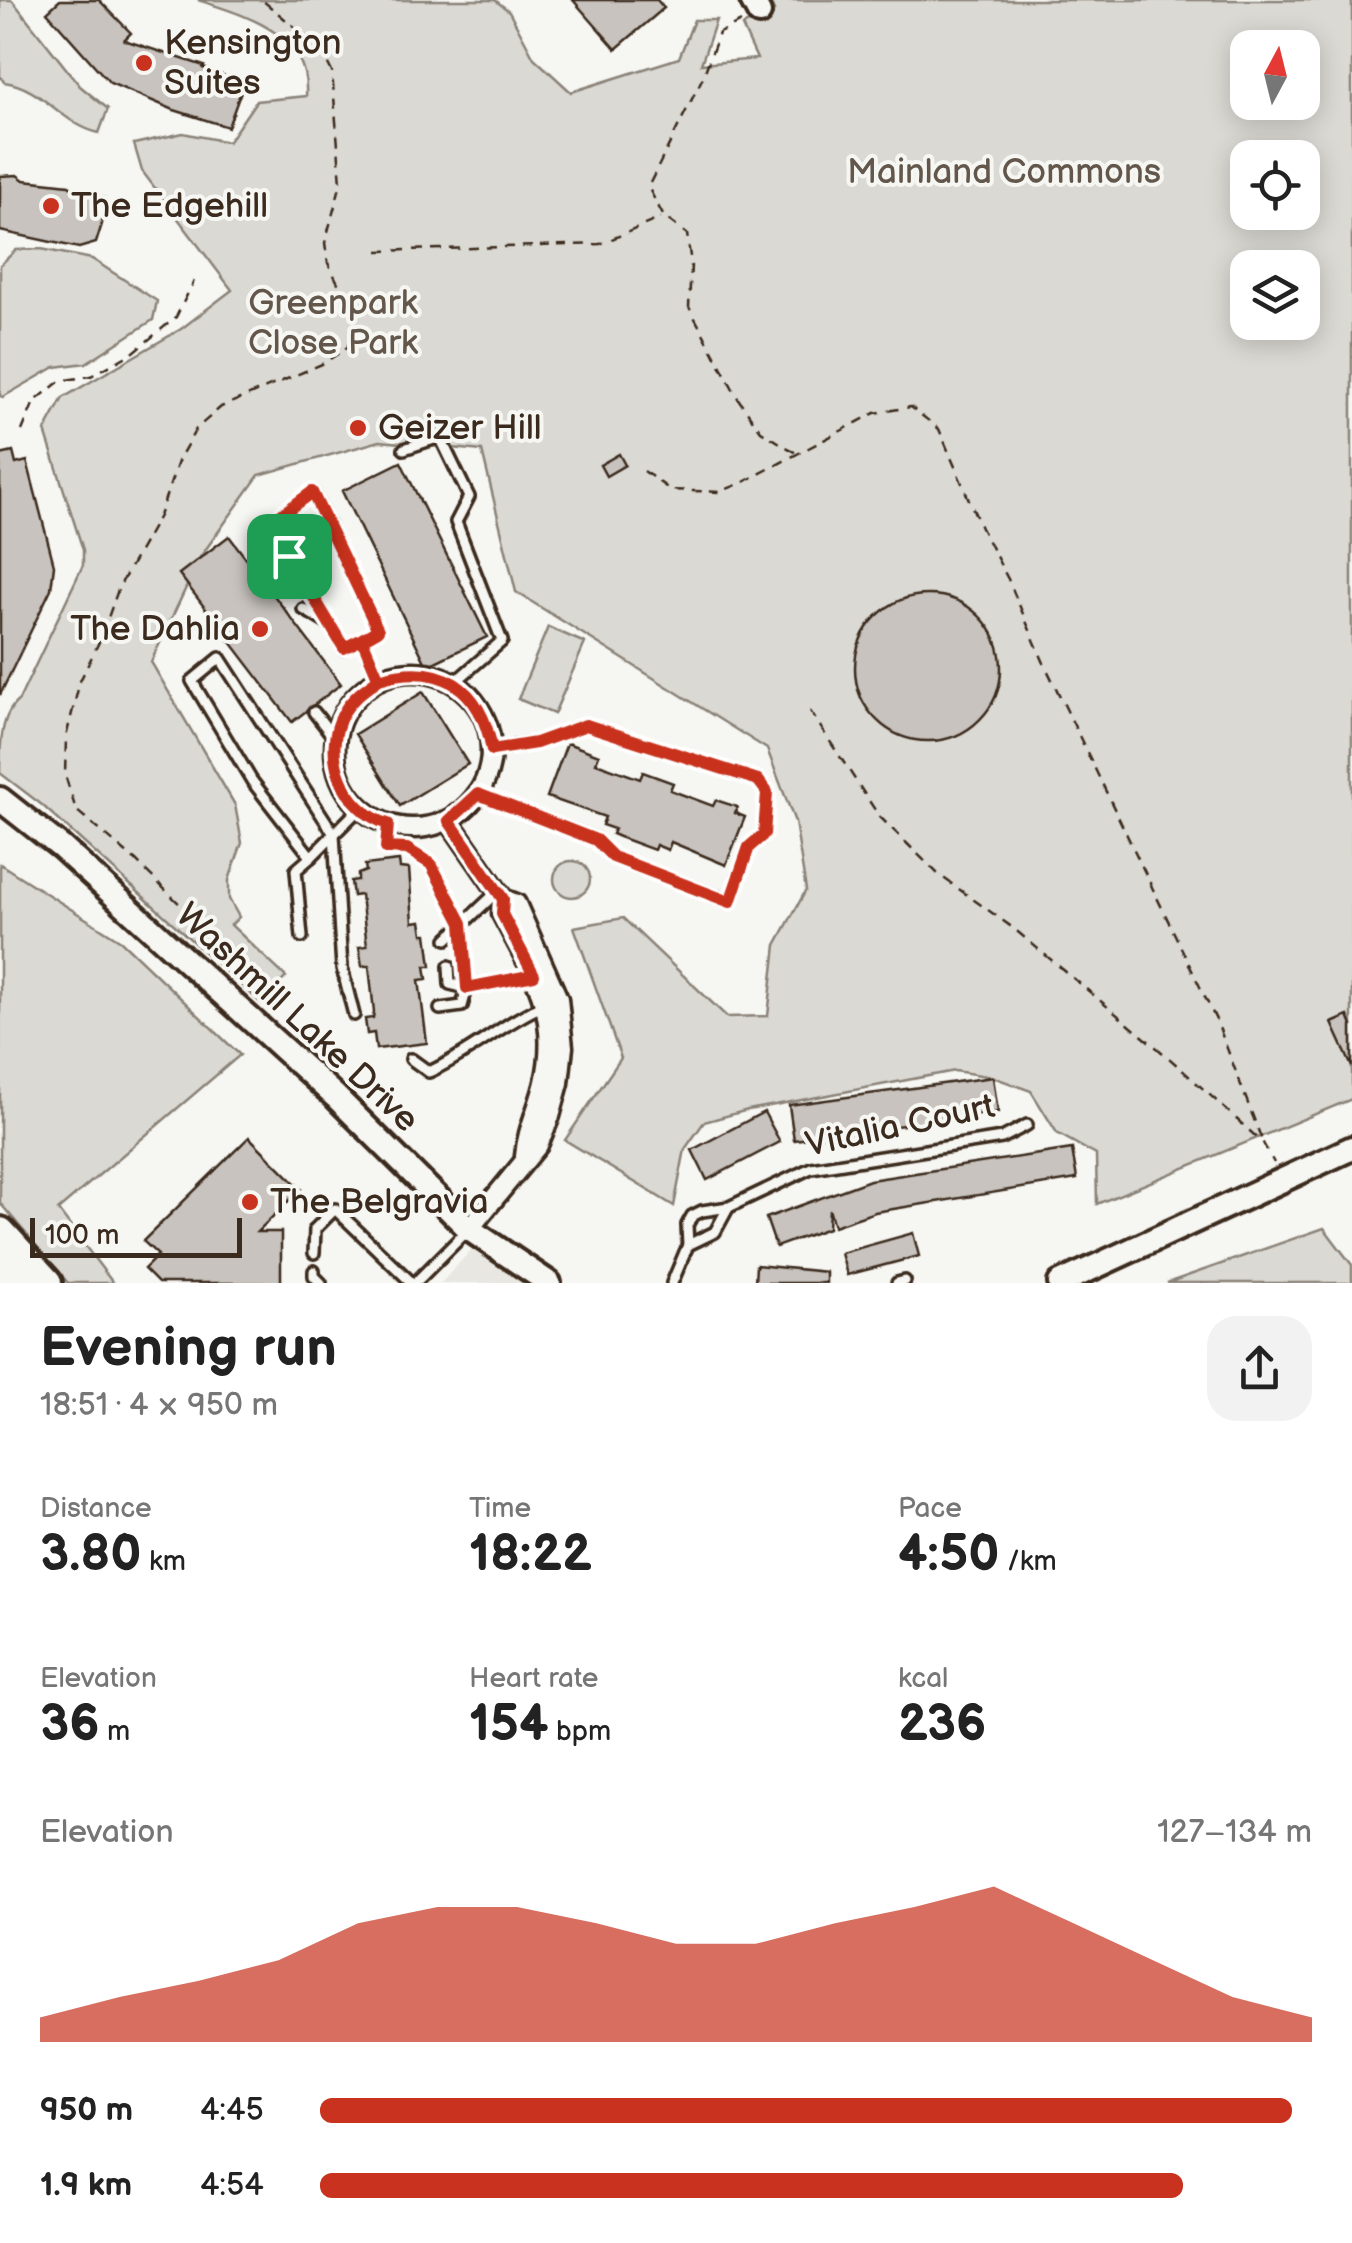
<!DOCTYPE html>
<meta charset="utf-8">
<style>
:root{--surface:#fff;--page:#f2f2f2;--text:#222;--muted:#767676;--accent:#c8321e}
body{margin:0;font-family:"Balsamiq Sans",sans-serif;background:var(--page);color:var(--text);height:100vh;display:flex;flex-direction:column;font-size:38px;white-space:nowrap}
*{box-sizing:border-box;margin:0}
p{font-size:32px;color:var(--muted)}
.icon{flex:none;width:55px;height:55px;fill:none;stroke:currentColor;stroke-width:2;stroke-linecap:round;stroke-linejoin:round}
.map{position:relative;height:1283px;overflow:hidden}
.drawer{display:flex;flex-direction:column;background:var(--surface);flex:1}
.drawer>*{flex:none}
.needle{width:65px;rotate:7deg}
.tools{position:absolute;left:1230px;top:30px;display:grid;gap:20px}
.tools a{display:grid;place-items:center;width:90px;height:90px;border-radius:20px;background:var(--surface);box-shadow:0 5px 25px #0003;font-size:50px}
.scale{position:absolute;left:30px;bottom:25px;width:212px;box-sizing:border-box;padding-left:10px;border:5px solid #3b2a1e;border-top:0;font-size:28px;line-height:35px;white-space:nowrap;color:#3b2a1e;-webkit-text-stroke:8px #f6f6f2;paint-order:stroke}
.pin{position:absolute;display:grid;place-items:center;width:85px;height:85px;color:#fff;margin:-42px;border-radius:20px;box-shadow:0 5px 15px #0006}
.round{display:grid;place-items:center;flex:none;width:105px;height:105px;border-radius:30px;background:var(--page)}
.summary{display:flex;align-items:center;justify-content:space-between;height:170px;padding:0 40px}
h1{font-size:55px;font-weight:700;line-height:75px}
.metrics{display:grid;grid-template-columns:repeat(3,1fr);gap:15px;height:170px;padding:10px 40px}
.metrics div{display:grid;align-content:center}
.metrics b{font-size:50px;font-weight:700}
.metrics small{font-size:28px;font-weight:400}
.metrics p{font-size:28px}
.chart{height:280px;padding:20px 40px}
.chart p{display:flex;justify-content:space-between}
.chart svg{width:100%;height:180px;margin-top:10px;fill:var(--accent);opacity:.7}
ul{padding:0 40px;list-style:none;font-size:32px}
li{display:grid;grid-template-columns:160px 120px 1fr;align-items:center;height:75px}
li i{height:25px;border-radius:12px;background:var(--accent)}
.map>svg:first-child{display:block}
.built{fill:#e8e7e2}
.green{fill:#dad9d3;stroke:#8a8278;stroke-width:2.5;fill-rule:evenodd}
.building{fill:#c8c3be;stroke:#3b2a1e;stroke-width:2.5}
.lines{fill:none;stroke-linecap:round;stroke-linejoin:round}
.lane-casing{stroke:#3b2a1e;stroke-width:16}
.street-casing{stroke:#3b2a1e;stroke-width:25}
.secondary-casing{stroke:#3b2a1e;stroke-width:30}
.highway-casing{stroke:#3b2a1e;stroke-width:38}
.path{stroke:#3b2a1e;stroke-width:2.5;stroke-dasharray:10 8;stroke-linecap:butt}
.lane{stroke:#f6f6f2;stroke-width:9}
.street{stroke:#f6f6f2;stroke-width:18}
.secondary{stroke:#f6f6f2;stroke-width:22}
.highway{stroke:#f6f6f2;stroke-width:30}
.route-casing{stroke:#fff;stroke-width:20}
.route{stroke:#c8321e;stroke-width:12}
.poi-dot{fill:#c8321e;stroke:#f6f6f2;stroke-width:4}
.labels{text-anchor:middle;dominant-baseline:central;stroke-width:8;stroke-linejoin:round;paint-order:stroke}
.poi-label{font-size:35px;fill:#3b2a1e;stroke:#f6f6f2;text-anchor:start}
.park-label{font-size:35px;fill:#63564b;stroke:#f6f6f2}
.street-label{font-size:35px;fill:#3b2a1e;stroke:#f6f6f2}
</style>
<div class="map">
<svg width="1352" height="1283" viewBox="0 0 1352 1283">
<rect width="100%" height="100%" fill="#f6f6f2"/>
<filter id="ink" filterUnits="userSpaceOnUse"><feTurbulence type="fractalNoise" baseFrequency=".01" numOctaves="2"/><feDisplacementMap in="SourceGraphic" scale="20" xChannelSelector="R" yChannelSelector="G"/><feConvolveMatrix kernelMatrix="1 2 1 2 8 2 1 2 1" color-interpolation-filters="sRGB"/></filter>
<g filter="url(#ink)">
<path class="built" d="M473,1248L526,1283H441Z"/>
<g class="green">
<path d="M0,0H12L80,86L108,109L99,133C62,125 43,87 4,82L0,76Z"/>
<path d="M198,0H495L509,11L534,58L571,92L679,58L694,20H716L701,64L757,59L742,26L774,11L769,0H1352V1099L1097,1204L1096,1155L1057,1133L1031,1091L993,1077L955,1071L748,1110L704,1122L685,1149L674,1206L565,1140L621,1058L574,927L623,918L727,1017L768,1016L776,945L806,890L795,822L767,749L516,592L482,451L380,441L259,475L201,556L151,662L235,805L242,843L229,880V899L239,917L231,925L286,977L261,1003L42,805L0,773C0,747 0,715 19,700L83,565V550L45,431L63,398L181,329L232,290L142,171L134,144L183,133L228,142L256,101L306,96C310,33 247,16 198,0ZM1248,48H1302V102H1248ZM1248,158H1302V212H1248ZM1248,268H1302V322H1248Z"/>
<path d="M41,249L92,259L157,301L153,320L86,363L55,367L3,397L0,396V265L16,250Z"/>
<path d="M548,627L585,643L554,714L518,699Z"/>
<circle cx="572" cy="879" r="18"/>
<path d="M0,864L121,941L240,1055L58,1210L113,1283H68L0,1203Z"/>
<path d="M1324,1228L1352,1265V1283H1167Z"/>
</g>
<g class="building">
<path d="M60,0H99L131,33L124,40L204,66L203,68L244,83L228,127L174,110L110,83L47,12Z"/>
<path d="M573,0H657L664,8L616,49Z"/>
<path d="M17,175L24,180L69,185L75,190H93L97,197L104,198L102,224L96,243L79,248L0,231V176Z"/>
<path d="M13,452L16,464L27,461L54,565L51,589L0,695V455Z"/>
<path d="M619,454L625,465L606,476L600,465Z"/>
<path d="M401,462L487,637L427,666L342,491Z"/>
<path d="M229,536L341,684L292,722L179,574Z"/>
<circle cx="928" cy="668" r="73"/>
<path d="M423,692L468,764L400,806L355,734Z"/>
<path d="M567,743L599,755L596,763L640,779L643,772L673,783L670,790L713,806L716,800L737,807L735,813L745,817L726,865L671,842L668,850L656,845L654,850L619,837L612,834L614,829L602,825L605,817L547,797Z"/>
<path d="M399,861L400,868L409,869L413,922L421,921L423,934H427L431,966H425L427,979L419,980L427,1043L376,1049L374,1033L367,1034L365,1019L373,1018L374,1012L369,966H362L359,947L367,946L361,895L353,896L351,881L358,880V874L366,871L365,865Z"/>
<path d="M1348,1016L1352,1026V1067L1332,1023Z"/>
<path d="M993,1077L998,1112L794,1140L789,1105Z"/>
<path d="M764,1112L780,1142L707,1180L692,1150Z"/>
<path d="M249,1137L301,1189L257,1232H281V1283H158L144,1269L158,1255L143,1241Z"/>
<path d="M1072,1149L1077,1179L875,1212L834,1226L829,1209L828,1228L776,1247L766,1218L870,1180Z"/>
<path d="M913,1233L919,1256L847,1275L841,1253Z"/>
<path d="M756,1265L826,1272V1283H755Z"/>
</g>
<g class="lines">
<g class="lane-casing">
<g id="lane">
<path d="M404,449L440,437L469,497L456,522L502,641L454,683"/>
<path d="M288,589L289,557"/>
<path d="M303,609L328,624"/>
<path d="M361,639L344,649L270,523L313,492L378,630L361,639L379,679"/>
<path d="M314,712L335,739"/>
<path d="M478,794L596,839L613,857L730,901L749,847L764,834L767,792L758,780L586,725L535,743L492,750"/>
<path d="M388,824L387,848L407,849L431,864L462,923L467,988L462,1006L440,1009"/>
<path d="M311,857L360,808"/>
<path d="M302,937L296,870L311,857L252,781L192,681L220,658L334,834L342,968L354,1015"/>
<path d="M447,939L498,891"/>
<path d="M449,966L450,984L467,988L534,975"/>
<path d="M411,1059L429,1072C471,1053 504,1022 546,1004"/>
<path d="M688,1245L715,1232L728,1208"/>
<path d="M314,1253L315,1229L335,1209L412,1283"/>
<path d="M314,1271V1276L321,1283"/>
<path d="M415,1283L467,1231"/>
<path d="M672,1283L688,1245L687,1225L692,1216L702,1211L729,1207L811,1168L1002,1138L1027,1125"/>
<path d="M897,1283L905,1281"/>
</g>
</g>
<g class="street-casing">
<g id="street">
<circle cx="413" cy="750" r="78"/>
<path d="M449,821L503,899L516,904L558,999L563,1047L559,1083L550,1116L538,1145L469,1229"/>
<path d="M503,899L502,914C533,973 561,1012 545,1082C539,1108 527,1130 525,1156"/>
</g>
</g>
<g class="secondary-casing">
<g id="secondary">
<path d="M752,0L759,13"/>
<path d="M0,799L61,847L336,1097L469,1229L549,1283"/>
<path d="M1060,1283L1352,1148"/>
</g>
</g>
<g class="highway-casing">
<g id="highway">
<path d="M0,1233L46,1283"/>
<path d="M0,1268L14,1283"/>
</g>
</g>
<g class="path">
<path d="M741,22L719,33L703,77L648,187L664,217L687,234L691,264L689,307L739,400L761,431L796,453"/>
<path d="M378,251L600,244L661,218"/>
<path d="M22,431L34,402L60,381L91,376L134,352L176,317L194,281"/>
<path d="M644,471L670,490L719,492L742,483L875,413L911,407L939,429L981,528L1008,579L1044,663L1217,1022L1263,1143"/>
<path d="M810,711L879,816L938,874L1013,928L1169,1058L1263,1143L1274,1163"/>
<path d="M232,975L202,926L136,861L76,810L65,775L66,737L80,681L100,640L119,587L159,516L179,459L196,429L221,407L322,364L347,348L355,329L354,315L328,263L325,243L341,183L332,72L320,48L262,0"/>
</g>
<use href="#lane" class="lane"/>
<use href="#street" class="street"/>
<use href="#secondary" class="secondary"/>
<use href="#highway" class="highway"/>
</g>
</g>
<g class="lines" filter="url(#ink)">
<g class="route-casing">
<path id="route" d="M289,556L344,648L362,639L379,679C365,689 353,697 344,712C320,753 344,811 388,824L386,848L407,849L431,864L462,923L467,988L534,975L502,914L503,899L449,821L478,794L596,840L613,857L730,902L749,847L764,834L767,792L758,780L586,725L536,743L492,750C481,687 441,661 379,679L362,639L378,630L312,492L270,523L289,556"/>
</g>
<use href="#route" class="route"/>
</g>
<g class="poi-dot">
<circle cx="144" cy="63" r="10"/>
<circle cx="51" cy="206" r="10"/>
<circle cx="358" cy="428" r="10"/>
<circle cx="260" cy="629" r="10"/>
<circle cx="250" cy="1202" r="10"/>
</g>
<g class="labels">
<g class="poi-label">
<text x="164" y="43">Kensington<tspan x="164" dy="40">Suites</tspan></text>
<text x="71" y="206">The Edgehill</text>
<text x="378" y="428">Geizer Hill</text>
<text x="240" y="629" text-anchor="end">The Dahlia</text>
<text x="270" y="1202">The Belgravia</text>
</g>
<g class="park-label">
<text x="1004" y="172">Mainland Commons</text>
<text x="333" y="303">Greenpark<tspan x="333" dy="40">Close Park</tspan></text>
</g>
<g class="street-label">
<text transform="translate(297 1018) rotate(43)">Washmill Lake Drive</text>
<text transform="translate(900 1126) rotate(-12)">Vitalia Court</text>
</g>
</g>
</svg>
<div class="tools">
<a><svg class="needle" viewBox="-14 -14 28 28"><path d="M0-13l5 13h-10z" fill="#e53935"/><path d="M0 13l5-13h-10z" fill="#767676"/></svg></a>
<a><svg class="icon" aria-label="locate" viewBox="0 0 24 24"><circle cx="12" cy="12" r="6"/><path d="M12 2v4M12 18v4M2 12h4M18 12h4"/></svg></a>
<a><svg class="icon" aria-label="layers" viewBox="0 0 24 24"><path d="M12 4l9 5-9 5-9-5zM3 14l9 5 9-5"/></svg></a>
</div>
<div class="scale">100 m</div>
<div class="pin" style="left:289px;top:556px;background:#1e9e55"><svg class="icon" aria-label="arrive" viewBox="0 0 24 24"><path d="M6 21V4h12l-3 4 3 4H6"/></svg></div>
</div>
<section class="drawer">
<div class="summary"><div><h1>Evening run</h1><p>18:51 · 4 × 950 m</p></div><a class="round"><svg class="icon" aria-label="share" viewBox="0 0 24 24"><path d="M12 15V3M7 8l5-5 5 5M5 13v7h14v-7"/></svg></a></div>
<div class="metrics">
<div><p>Distance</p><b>3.80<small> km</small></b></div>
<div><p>Time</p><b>18:22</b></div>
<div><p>Pace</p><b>4:50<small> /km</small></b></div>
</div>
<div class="metrics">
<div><p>Elevation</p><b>36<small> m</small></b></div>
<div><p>Heart rate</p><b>154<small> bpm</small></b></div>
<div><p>kcal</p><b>236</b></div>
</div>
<div class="chart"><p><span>Elevation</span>127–134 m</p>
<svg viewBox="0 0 160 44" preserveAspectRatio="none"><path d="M0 44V38L10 33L20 29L30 24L40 15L50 11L60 11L70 15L80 20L90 20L100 15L110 11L120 6L130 15L140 24L150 33L160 38V44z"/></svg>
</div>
<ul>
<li><b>950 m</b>4:45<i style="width:98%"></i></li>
<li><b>1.9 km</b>4:54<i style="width:87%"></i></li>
</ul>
</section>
